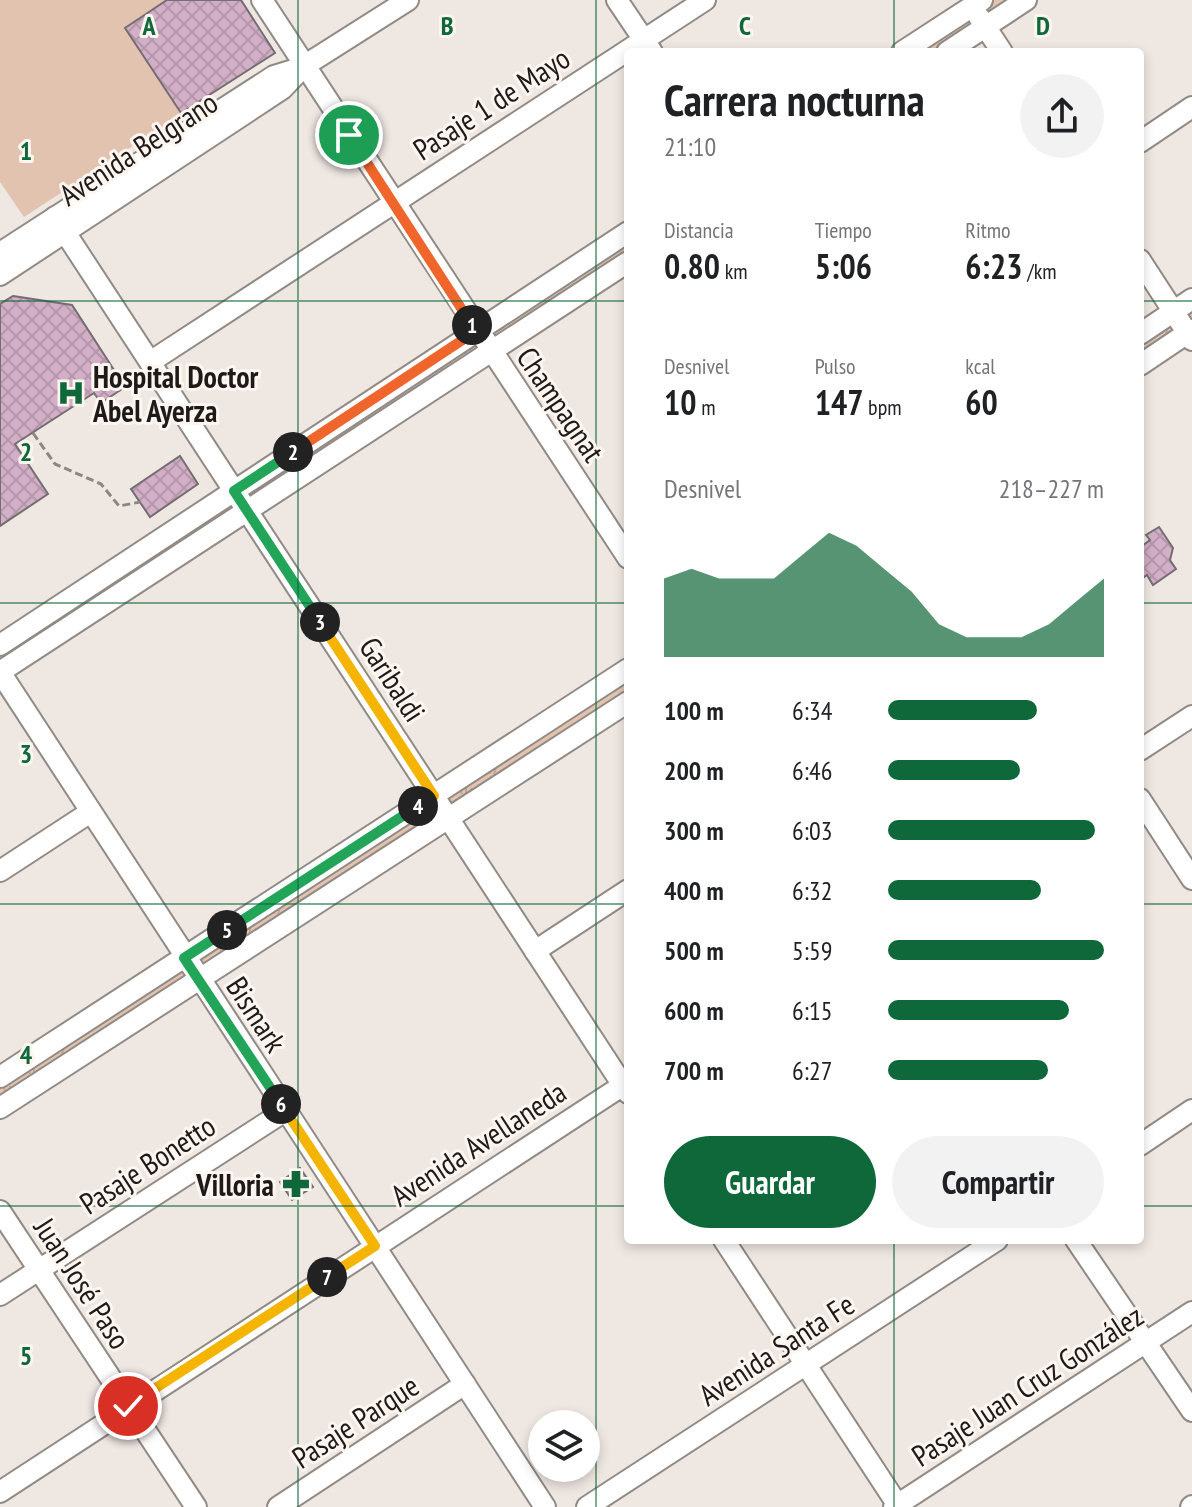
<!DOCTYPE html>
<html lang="es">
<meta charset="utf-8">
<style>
:root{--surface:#fff;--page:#f2f2f2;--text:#202124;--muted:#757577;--accent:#0f683a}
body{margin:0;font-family:"PT Sans Narrow",sans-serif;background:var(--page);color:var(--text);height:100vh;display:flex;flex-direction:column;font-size:30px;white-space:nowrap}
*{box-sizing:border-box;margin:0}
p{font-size:26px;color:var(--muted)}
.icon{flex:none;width:44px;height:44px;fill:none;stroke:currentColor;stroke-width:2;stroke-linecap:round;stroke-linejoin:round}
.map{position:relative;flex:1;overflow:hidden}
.details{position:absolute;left:624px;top:48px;width:520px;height:1196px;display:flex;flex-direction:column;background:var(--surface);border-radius:8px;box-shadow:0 4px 12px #0003}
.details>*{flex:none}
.tools{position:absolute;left:528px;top:1410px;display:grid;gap:16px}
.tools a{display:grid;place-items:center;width:72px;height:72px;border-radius:50%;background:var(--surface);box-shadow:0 4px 12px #0003;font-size:40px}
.pin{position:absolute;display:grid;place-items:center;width:68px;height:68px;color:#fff;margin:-34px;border:4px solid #fff;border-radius:50%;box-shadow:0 2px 8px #0007}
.km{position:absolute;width:40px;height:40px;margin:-20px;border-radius:50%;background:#222;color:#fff;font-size:22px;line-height:40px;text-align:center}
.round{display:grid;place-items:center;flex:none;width:84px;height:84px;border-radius:42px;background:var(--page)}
.headline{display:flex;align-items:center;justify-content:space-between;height:136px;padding:0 40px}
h1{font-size:44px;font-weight:800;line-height:60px}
.stats{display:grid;grid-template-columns:repeat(3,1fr);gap:12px;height:136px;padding:8px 40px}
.stats div{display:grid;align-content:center}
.stats b{font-size:34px;font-weight:800}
.stats small{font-size:22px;font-weight:400}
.stats p{font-size:22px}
.chart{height:224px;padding:16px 40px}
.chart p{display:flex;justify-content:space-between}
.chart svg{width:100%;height:144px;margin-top:8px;fill:var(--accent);opacity:.7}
.button{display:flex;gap:16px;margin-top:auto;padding:16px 40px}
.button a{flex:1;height:92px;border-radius:48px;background:var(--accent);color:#fff;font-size:32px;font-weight:800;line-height:92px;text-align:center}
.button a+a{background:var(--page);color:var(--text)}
ul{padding:0 40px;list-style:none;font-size:26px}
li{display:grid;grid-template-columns:128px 96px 1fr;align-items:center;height:60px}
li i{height:20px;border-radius:10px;background:var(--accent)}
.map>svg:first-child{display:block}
.grass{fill:url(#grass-tufts)}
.pitch{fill:#e2c3af}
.building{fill:url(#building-cross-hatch);stroke:#746d72;stroke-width:2}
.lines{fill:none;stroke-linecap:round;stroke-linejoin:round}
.minor-casing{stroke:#918a85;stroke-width:24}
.path{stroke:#8d8784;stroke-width:3;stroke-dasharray:8 4;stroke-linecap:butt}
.minor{stroke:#fff;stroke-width:20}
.split-1-casing{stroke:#fff;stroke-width:16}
.split-2-casing{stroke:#fff;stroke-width:16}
.split-3-casing{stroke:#fff;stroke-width:16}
.split-4-casing{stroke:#fff;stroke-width:16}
.split-5-casing{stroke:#fff;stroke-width:16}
.split-6-casing{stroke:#fff;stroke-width:16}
.split-7-casing{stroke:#fff;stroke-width:16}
.split-8-casing{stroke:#fff;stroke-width:16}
.split-1{stroke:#f0652b;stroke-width:10}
.split-2{stroke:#f0652b;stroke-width:10}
.split-3{stroke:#22a559;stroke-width:10}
.split-4{stroke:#f5b400;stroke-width:10}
.split-5{stroke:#22a559;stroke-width:10}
.split-6{stroke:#22a559;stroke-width:10}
.split-7{stroke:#f5b400;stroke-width:10}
.split-8{stroke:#f5b400;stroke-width:10}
.grid{fill:none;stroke:#0f683a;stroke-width:2;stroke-opacity:0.55}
.labels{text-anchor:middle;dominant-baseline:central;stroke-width:6;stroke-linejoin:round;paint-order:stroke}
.street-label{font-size:30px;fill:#1d1a19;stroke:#fdf5ef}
.poi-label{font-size:30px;font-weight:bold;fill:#1d1a19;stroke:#fdf5ef;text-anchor:start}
.grid-label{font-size:26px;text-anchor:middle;font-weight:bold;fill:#0f683a;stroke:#fdf5ef;stroke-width:6;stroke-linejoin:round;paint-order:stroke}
</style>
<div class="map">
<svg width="1192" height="1507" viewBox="0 0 1192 1507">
<defs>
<pattern id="grass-tufts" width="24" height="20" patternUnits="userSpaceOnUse" patternTransform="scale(2)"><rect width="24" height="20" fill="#e2c3af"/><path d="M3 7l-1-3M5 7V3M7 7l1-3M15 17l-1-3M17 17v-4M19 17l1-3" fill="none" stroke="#c1a796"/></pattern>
<pattern id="building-cross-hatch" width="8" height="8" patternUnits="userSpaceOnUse" patternTransform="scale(2)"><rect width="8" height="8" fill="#d2afc6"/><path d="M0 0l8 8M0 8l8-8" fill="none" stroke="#b496aa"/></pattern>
</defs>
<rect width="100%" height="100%" fill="#efe7e2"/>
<g class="grass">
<path d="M982,0H1026L947,52H902Z"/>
<path d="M628,232V262L0,672V645Z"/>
<path d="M1192,308V319L1140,353V342Z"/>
<path d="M628,677V690L0,1100V1086Z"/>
</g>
<path class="pitch" d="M0,0H241L275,53L24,217L0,182Z"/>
<g class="building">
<path d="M167,0H241L275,53L181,113L125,28Z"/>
<path d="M13,296L72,305L125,387L101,403L94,393L15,444L48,494L0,526V304Z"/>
<path d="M180,456L198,484L150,517L131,489Z"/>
<path d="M1159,527L1173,548L1170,560L1176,569L1153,585L1147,575L1140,580V542L1142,546L1150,540L1146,535Z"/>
<path d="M300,1168L313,1187L292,1200L280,1182Z"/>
</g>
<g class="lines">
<g class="minor-casing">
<g id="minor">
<path d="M262,0L628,558"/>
<path d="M617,0L652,52"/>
<path d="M979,17L1002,52"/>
<path d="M902,52L982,0"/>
<path d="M947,52L1026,0"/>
<path d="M1140,142L1192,107"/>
<path d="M55,217L628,1093"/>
<path d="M0,253L274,76L300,68"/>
<path d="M1140,260L1192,340"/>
<path d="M0,275L282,89L304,66L408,0"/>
<path d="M1140,334L1192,299"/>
<path d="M150,362L705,0"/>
<path d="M1140,365L1192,330"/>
<path d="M0,645L628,232"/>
<path d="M1140,750L1192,716"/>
<path d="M1140,799L1192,879"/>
<path d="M0,871L89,813"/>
<path d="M535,951L628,890"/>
<path d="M0,1077L628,669"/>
<path d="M0,1108L628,702"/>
<path d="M1140,1145L1192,1110"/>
<path d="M0,1211L196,1507"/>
<path d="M724,1240L899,1507"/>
<path d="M1076,1240L1192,1411"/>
<path d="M0,1295L285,1111"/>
<path d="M0,1492L628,1082"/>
<path d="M278,1507L465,1384"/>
<path d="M545,1507L0,672L628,262"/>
<path d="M587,1507L997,1240"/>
<path d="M894,1507L1192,1312"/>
<path d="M1191,1507L1192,1506"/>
</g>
</g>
<path class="path" d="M33,433L55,464L101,484L119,506L140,502"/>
<use href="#minor" class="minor"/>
</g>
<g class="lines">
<g class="split-1-casing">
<path id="split-1" d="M349,135L472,325"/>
</g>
<g class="split-2-casing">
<path id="split-2" d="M293,452L476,331L472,325"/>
</g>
<g class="split-3-casing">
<path id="split-3" d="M293,452L234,491L320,622"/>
</g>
<g class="split-4-casing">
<path id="split-4" d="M320,622L434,796L418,806"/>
</g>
<g class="split-5-casing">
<path id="split-5" d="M227,930L418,806"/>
</g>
<g class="split-6-casing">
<path id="split-6" d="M227,930L184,958L281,1104"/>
</g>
<g class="split-7-casing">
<path id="split-7" d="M281,1104L375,1246L327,1277"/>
</g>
<g class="split-8-casing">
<path id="split-8" d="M128,1406L327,1277"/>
</g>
<use href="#split-1" class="split-1"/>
<use href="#split-2" class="split-2"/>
<use href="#split-3" class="split-3"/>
<use href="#split-4" class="split-4"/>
<use href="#split-5" class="split-5"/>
<use href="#split-6" class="split-6"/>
<use href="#split-7" class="split-7"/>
<use href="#split-8" class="split-8"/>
</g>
<path class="grid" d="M298,0V1507M596,0V1507M894,0V52M0,301H628M1140,301H1192M0,603H628M1140,603H1192M0,904H628M1140,904H1192M0,1206H628M1140,1206H1192M894,1240V1507"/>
<defs>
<g id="hospital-bare" transform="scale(2.16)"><path d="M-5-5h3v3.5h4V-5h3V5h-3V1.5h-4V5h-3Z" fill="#0f683a" stroke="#fdf5ef" stroke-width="2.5" paint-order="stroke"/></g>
<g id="pharmacy-bare" transform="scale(2.16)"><path d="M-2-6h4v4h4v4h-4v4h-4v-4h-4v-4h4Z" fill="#0f683a" stroke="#fdf5ef" stroke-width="2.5" paint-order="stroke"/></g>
</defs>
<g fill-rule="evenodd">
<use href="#hospital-bare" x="71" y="393"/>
<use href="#pharmacy-bare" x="296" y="1184"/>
</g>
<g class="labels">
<g class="street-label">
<text transform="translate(491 103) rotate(-33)">Pasaje 1 de Mayo</text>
<text transform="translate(138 148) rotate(-33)">Avenida Belgrano</text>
<text transform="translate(561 404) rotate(56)">Champagnat</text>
<text transform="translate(393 679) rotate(57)">Garibaldi</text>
<text transform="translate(257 1014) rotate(57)">Bismark</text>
<text transform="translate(478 1143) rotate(-33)">Avenida Avellaneda</text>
<text transform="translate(147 1164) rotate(-33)">Pasaje Bonetto</text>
<text transform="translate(83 1283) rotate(57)">Juan José Paso</text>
<text transform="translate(776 1349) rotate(-33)">Avenida Santa Fe</text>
<text transform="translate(1027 1385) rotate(-33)">Pasaje Juan Cruz González</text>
<text transform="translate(355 1421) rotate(-33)">Pasaje Parque</text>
</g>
<g class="poi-label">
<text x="93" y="376">Hospital Doctor<tspan x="93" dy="34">Abel Ayerza</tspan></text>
<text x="274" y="1184" text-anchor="end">Villoria</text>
</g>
</g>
<g class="grid-label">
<text x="149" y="35">A</text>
<text x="447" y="35">B</text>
<text x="745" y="35">C</text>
<text x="1043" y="35">D</text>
<text x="26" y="160">1</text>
<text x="26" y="461">2</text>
<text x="26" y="763">3</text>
<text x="26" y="1064">4</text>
<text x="26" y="1365">5</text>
</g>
</svg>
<div class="tools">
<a><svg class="icon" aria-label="layers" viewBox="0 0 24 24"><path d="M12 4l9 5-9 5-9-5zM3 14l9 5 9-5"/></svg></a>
</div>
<div class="pin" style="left:349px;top:135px;background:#1e9e55"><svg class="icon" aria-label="arrive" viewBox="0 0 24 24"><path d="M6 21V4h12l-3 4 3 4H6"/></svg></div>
<div class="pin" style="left:128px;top:1406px;background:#d93025"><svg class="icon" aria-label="check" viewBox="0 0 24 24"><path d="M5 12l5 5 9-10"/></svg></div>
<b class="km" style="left:472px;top:325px">1</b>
<b class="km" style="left:293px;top:452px">2</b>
<b class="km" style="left:320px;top:622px">3</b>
<b class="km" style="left:418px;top:806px">4</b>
<b class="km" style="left:227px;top:930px">5</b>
<b class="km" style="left:281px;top:1104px">6</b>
<b class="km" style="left:327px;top:1277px">7</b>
<section class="details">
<div class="headline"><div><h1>Carrera nocturna</h1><p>21:10</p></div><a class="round"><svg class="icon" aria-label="share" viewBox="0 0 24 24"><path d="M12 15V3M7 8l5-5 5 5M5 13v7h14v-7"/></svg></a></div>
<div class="stats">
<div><p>Distancia</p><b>0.80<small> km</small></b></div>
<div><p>Tiempo</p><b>5:06</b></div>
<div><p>Ritmo</p><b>6:23<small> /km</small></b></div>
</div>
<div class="stats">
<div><p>Desnivel</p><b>10<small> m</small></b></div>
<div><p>Pulso</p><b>147<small> bpm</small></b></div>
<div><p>kcal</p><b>60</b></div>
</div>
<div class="chart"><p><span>Desnivel</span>218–227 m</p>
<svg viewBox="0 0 160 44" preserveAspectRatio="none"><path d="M0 44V20L10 17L20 20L30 20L40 20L50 13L60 6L70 10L80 17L90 24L100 34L110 38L120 38L130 38L140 34L150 27L160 20V44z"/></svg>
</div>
<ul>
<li><b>100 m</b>6:34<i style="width:69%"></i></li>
<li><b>200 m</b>6:46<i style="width:61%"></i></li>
<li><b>300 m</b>6:03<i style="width:96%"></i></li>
<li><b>400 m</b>6:32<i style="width:71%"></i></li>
<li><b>500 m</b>5:59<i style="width:100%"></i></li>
<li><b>600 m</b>6:15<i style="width:84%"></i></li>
<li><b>700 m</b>6:27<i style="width:74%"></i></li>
</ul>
<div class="button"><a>Guardar</a><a>Compartir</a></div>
</section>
</div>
